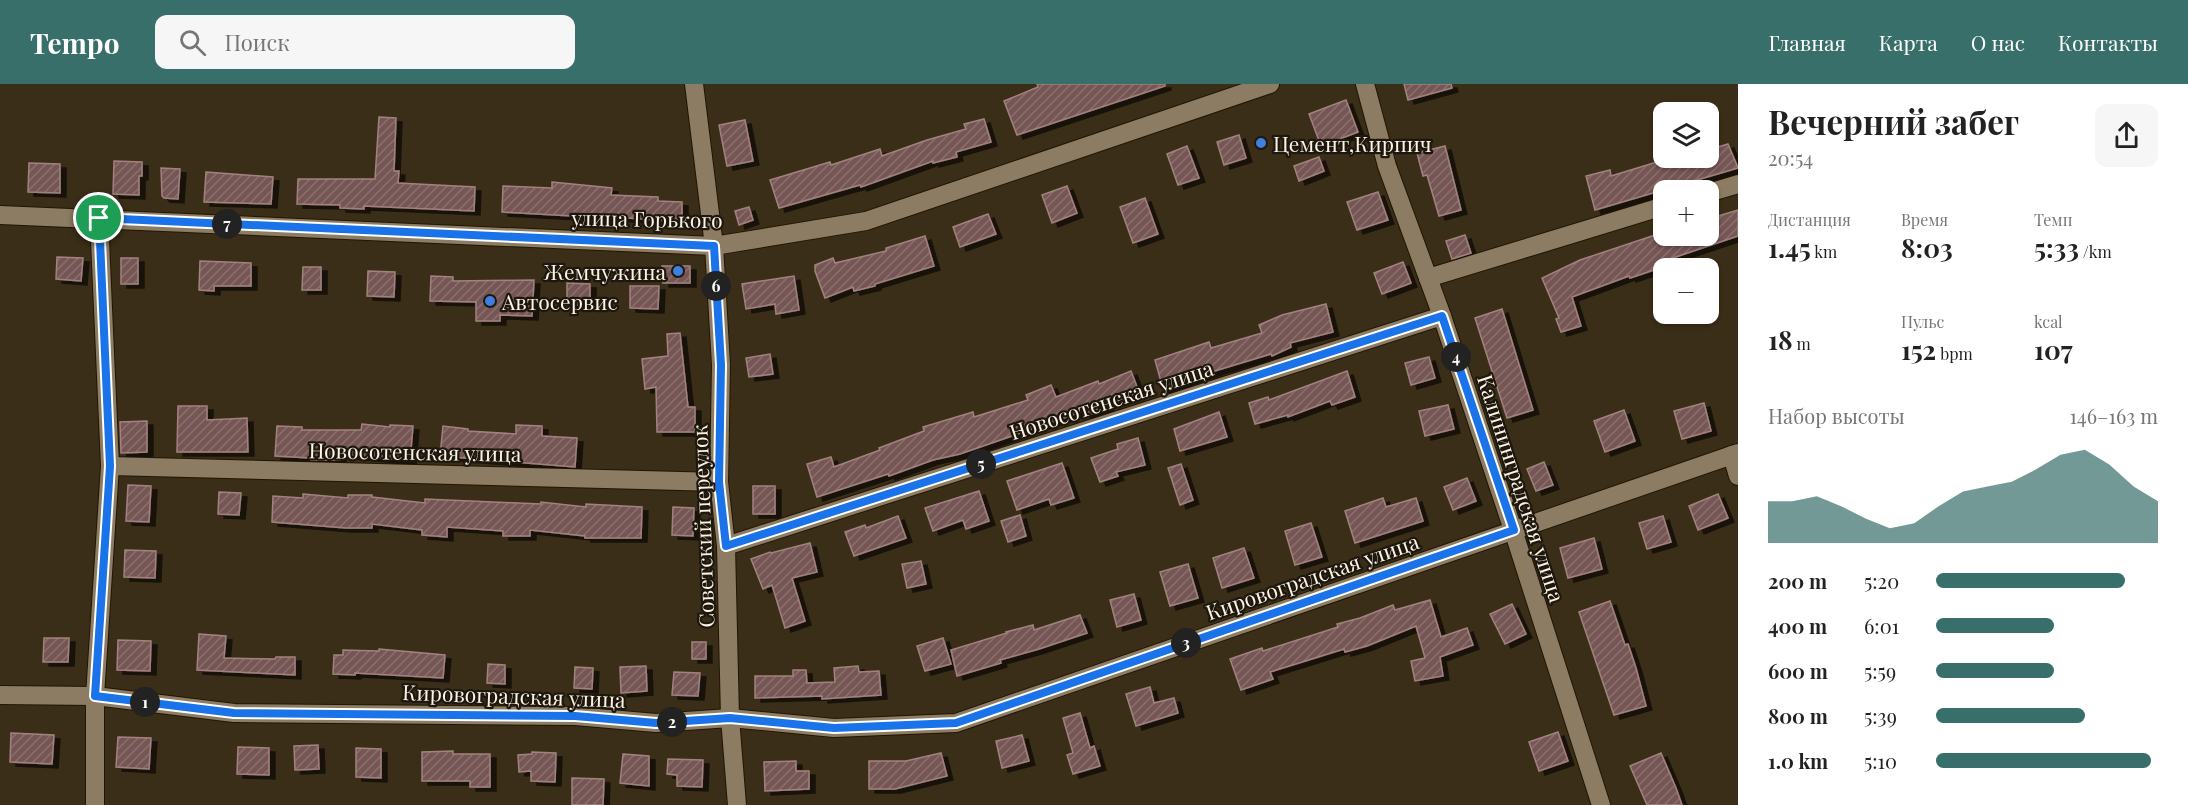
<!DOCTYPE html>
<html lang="ru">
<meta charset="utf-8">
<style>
:root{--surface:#fff;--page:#f6f6f6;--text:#222;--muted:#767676;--accent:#396f6a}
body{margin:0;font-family:"Playfair Display",serif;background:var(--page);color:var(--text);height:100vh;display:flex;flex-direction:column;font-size:22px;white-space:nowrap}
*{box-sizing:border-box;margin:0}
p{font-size:20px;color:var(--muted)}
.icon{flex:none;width:33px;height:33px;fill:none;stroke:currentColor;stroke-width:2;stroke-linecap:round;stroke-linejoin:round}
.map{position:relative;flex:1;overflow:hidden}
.sheet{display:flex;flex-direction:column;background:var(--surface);width:450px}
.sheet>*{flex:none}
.tools{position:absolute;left:1653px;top:18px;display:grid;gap:12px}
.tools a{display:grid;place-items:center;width:66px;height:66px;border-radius:12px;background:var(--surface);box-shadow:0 2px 4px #0004;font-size:30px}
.pin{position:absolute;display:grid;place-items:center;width:51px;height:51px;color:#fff;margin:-26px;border:3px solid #fff;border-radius:50%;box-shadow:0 2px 6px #0007}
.km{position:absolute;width:30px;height:30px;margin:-15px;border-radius:50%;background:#222;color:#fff;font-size:16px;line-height:30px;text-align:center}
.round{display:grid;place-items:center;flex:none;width:63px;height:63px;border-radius:12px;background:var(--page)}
.overview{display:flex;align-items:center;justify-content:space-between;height:102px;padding:0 30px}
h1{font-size:33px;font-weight:700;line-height:45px}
.stats{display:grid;grid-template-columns:repeat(3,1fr);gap:9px;height:102px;padding:6px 30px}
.stats div{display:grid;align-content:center}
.stats b{font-size:26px;font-weight:700}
.stats small{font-size:16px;font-weight:400}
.stats p{font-size:16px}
.chart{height:168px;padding:12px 30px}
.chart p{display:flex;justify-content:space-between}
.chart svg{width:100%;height:108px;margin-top:6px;fill:var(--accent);opacity:.7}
ul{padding:0 30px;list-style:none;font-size:20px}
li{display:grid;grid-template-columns:96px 72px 1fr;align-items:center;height:45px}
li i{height:15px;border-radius:8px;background:var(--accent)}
header{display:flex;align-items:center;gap:36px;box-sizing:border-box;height:84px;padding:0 30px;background:var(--accent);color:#fff}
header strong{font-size:28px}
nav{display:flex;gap:33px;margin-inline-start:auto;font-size:21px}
.search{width:420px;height:54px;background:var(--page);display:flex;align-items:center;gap:15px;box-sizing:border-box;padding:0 21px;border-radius:12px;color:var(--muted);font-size:22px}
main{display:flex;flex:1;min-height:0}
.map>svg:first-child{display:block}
.building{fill:url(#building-hatch);stroke:#a2827f;stroke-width:1.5;filter:url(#shadow)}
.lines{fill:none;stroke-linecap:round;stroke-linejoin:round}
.minor-casing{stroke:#221602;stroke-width:20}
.minor{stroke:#8c7c64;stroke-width:18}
.route-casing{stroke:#fff;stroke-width:12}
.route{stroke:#1a73e8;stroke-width:8}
.shop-dot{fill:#3f7fe0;stroke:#1d170e;stroke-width:2}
.labels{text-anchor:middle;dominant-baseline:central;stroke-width:4.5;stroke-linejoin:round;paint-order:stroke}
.poi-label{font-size:21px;fill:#fcf3e5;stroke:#1d170e;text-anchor:start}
.street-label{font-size:21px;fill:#fcf3e5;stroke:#1d170e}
</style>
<header>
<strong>Tempo</strong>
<div class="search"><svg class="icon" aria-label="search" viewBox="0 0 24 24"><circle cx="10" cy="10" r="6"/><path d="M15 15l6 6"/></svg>Поиск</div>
<nav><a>Главная</a><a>Карта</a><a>О нас</a><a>Контакты</a></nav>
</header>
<main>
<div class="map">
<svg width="1738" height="721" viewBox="0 0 1738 721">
<defs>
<pattern id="building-hatch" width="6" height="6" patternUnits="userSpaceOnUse" patternTransform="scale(1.5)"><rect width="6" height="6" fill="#755755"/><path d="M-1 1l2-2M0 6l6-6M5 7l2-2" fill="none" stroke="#8a706d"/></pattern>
<filter id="shadow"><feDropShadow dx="6" dy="4" stdDeviation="0" flood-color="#0009"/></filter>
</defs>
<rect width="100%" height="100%" fill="#3b2e18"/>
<g class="building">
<path d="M1037,0H1165V2L1017,51L1004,17L1038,3Z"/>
<path d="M1404,0H1451L1452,4L1408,16Z"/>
<path d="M1346,16L1358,48L1321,62L1309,30Z"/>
<path d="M379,33L396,34L394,87H399L398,99L475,103L474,127L364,122V125L340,124V121L297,120L298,95H375Z"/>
<path d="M984,35L991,58L956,68L957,73L933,79V77L861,103L860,101L779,124L770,96L830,78L831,81L880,65L882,72L927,56L966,45L964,40Z"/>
<path d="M745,36L753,77L727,82L719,41Z"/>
<path d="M1239,51L1246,74L1224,81L1217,58Z"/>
<path d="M1728,60L1738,84L1595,126L1586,92L1610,86L1611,92L1670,74H1708V66Z"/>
<path d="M1187,62L1199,94L1178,101L1167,70Z"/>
<path d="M1445,62L1461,126L1439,132L1427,91L1423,92L1417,69Z"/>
<path d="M1319,73L1324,87L1299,97L1294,82Z"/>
<path d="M114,77L142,78V92H139V111L113,110Z"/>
<path d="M29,79L60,80V109L28,108Z"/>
<path d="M161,84L180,85L178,115L164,114L162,112Z"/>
<path d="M206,88L273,93L271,120L204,118Z"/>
<path d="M552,98L612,104L611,111L658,113V117L682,118V138L572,130V132L502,128L503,102L552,104Z"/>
<path d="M1067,102L1077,129L1052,139L1042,111Z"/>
<path d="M1378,108L1388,136L1357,146L1347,118Z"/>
<path d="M1145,114L1158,150L1133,159L1120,123Z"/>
<path d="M749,123L753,136L739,141L735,127Z"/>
<path d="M1738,126V152L1661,178L1663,183L1630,194L1629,192L1572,213L1581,242L1561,248L1556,235L1559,234L1542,194L1580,176L1652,152H1708V135Z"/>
<path d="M988,130L996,150L960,163L953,143Z"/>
<path d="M1465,151L1471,169L1452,175L1446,157Z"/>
<path d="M925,152L934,182L875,200V202L854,207L853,203L825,214L815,187V181L833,174L835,179L886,167V164Z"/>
<path d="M57,173L83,174L81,197L56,195Z"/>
<rect x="121" y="174" width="17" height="26"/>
<path d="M200,177L251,179V202H214V207L199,206Z"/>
<path d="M1403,178L1411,199L1382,210L1374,189Z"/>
<path d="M662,182H690V199H663Z"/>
<path d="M303,183H321V206H302Z"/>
<path d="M368,187L395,188L394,213L367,212Z"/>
<path d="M431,192L453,193V197L534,196L532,232L500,231V237H476V218L430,217Z"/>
<path d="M794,192L799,226L776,230L775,220L746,225L742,200Z"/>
<path d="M567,199L590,200V221H567Z"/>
<path d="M630,202H659L658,225L630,224Z"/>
<path d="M1326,220L1333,248L1290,259L1291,263L1272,272L1271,270L1218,286L1163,305L1155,276L1209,258L1211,264L1262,249L1259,241L1282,231Z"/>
<path d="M1502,225L1533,326L1507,334L1475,234Z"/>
<path d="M680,249L688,323H695V348H657L656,303L645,305L642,275L668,272L667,250Z"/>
<path d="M770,270L773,290L749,293L746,274Z"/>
<path d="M1429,273L1435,294L1411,301L1405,279Z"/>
<path d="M1131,287L1139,308L1107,321L1108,324L1086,332L1084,327L960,370L933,376L889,392L888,390L817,413L807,380L831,373L834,383L880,366L879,364L924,347L923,343L973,328L974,333L1028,316L1026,311L1051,301L1056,313L1098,297L1099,300Z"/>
<path d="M1347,287L1355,313L1332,321L1330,317L1288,333V331L1255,340L1249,319L1268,313L1269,316Z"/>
<path d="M1704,319L1711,347L1682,355L1674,327Z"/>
<path d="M1448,321L1454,345L1425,352L1419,327Z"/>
<path d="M178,322H207V336L247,334L248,368H177Z"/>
<path d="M1624,326L1635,357L1605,368L1594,337Z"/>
<path d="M1219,328L1227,353L1180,367L1174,345Z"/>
<path d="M147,337V368L121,369L120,338Z"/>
<path d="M362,340L390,343V341L413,342L410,377L340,370V376H311V374L275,372L277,342L302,343V346H361Z"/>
<path d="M516,341L542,342V352L577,354L575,383L440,372L443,342L468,345V347L516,350Z"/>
<path d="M1138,354L1145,381L1116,388L1118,392L1100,398L1091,374L1118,365L1117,360Z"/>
<path d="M1544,378L1553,401L1536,407L1527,385Z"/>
<path d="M1062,379L1074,414L1051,421L1049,415L1017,426L1007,397Z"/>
<path d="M1181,380L1193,416L1180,421L1168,384Z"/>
<path d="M1467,394L1476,417L1453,426L1444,403Z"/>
<path d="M128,401L151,402L149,438L126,437Z"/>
<rect x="753" y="402" width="22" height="28"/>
<path d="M979,407L989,437L966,445L963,436L933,447L925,424Z"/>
<path d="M219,408L241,409L239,431L218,430Z"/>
<path d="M303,410L348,414V411H372V413L425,419V415L541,420V418L586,423V420L642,423L641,454H585V452L530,446V452H503V447L447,443V453L422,451V446L372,440V444H346L272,438L273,412L303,414Z"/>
<path d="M1718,410L1728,434L1698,446L1689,422Z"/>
<path d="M1383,414L1386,423L1416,414L1423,437L1355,459L1345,427Z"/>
<path d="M673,423L694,424L693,452L672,451Z"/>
<path d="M1020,431L1026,452L1008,458L1001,437Z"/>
<path d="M898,432L906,454L854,472L845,448L865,441L866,444Z"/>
<path d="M1663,432L1671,458L1647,465L1639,439Z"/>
<path d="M1311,439L1322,473L1295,481L1285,447Z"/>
<path d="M1594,454L1602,485L1568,494L1560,464Z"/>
<path d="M810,459L817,488L792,494L805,537L785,544L772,501L763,505L751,475L770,468L771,469Z"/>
<path d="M1244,464L1254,494L1222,504L1213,474Z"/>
<path d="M125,466L156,467L155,494L124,493Z"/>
<path d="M921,477L926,500L907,504L902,480Z"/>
<path d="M1188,480L1198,514L1170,522L1160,488Z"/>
<path d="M1134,510L1141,536L1117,543L1110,516Z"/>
<path d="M1430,516L1441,553L1467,544L1473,561L1440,573L1443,592L1415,597L1411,577L1425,574L1416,542L1367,562L1345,568L1344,565L1270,588L1273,595L1241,606L1230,575L1262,564L1263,567L1338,543L1337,540L1360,534L1393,521L1395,526Z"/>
<path d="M1610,517L1625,561L1628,560L1636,584L1646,622L1614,631L1579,528Z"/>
<path d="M1512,520L1526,550L1505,560L1490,530Z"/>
<path d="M1080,531L1087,549L1039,565L1000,576L1001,579L957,592L951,566L1007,549L1006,548L1033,541L1034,546Z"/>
<path d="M199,550L226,552L224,574L275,575L276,573H295V591L197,586Z"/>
<path d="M44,554H69L68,578H43Z"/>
<path d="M943,554L951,580L925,587L917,562Z"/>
<path d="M118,556L151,557L150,587L117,586Z"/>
<rect x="692" y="558" width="14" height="17"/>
<path d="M379,565L445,571L443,594L355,589V591L333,590L334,571H343V566L379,567Z"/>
<path d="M488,580L505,581V600L487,599Z"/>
<path d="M646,582L647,607L621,609L620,583Z"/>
<path d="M858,582L859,588L879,587L881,611L822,615V612L755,614V592H793V586H806L807,599L835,598L834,584Z"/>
<path d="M575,583L593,584L592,605L574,604Z"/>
<path d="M674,588L700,589L698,612L672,611Z"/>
<path d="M1150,603L1154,619L1174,614L1178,629L1136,642L1126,610Z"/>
<path d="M1080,629L1090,664L1094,662L1100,682L1073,690L1067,671L1073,669L1063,634Z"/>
<path d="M1558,648L1568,677L1539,687L1529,658Z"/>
<path d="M11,649L54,651L52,680L10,678Z"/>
<path d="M1022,651L1029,677L1002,684L996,657Z"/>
<path d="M118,653L151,654L149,685L116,683Z"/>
<path d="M318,661L319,685L295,686L294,662Z"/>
<path d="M238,663L269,664V691L237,690Z"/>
<path d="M356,664L381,665V694L356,693Z"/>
<path d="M453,667V670H490V703H470V697H422V668Z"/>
<path d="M532,668L556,669L555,698L531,697V687L519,688L518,671L532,670Z"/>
<path d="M941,669L947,692L895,705H869V677H906Z"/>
<path d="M1661,669L1676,704L1682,721H1647L1630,682Z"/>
<path d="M623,670L649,672V702L620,699Z"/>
<path d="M668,675L703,676L702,703L677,702V691L667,690Z"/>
<path d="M796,677V687H809V705L765,707L764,678Z"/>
<path d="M572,694L604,695L603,721H572Z"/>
</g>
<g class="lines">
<g class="minor-casing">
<g id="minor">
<path d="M694,0L714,162L721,281L719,398L726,462L730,634L737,721"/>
<path d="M1365,0L1387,82L1442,232L1513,446L1601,721"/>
<path d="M1708,109L1738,100"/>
<path d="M0,131L714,162L866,137L1270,0"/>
<path d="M1428,194L1664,122"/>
<path d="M1732,371L1738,392"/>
<path d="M110,382L719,398"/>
<path d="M726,462L1442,232"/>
<path d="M0,611L95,612L234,629L575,632L656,639L730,634L834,644L956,639L1738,369"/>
<path d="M95,721V612L110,382L99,134"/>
</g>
</g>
<use href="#minor" class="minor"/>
</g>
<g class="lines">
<g class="route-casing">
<path id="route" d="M99,134L714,162L721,281L719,398L726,462L1442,232L1514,446L956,639L834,644L730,634L656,639L575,632L234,629L95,612L110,382Z"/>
</g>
<use href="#route" class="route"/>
</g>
<g class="shop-dot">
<circle cx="1261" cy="59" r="6"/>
<circle cx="678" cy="187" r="6"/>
<circle cx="490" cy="217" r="6"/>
</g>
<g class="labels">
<g class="poi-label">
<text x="1273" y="59">Цемент,Кирпич</text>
<text x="666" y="187" text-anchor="end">Жемчужина</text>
<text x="502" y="217">Автосервис</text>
</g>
<g class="street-label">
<text transform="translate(647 134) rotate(1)">улица Горького</text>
<text transform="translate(1111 315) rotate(-18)">Новосотенская улица</text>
<text transform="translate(415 367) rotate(1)">Новосотенская улица</text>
<text transform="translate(1522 404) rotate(72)">Калининградская улица</text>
<text transform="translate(702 442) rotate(-92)">Советский переулок</text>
<text transform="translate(1312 492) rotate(-19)">Кировоградская улица</text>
<text transform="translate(514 611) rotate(2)">Кировоградская улица</text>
</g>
</g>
</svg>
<div class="tools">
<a><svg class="icon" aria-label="layers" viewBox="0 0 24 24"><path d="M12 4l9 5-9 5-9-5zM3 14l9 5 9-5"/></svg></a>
<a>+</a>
<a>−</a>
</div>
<div class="pin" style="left:99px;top:134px;background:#1e9e55"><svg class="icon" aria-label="arrive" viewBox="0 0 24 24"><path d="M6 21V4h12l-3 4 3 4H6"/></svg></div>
<b class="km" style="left:145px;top:618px">1</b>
<b class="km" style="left:672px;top:638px">2</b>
<b class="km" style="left:1186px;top:559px">3</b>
<b class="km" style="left:1456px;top:273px">4</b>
<b class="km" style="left:981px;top:380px">5</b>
<b class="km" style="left:716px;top:202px">6</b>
<b class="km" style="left:227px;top:140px">7</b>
</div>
<section class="sheet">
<div class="overview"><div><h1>Вечерний забег</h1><p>20:54</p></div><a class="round"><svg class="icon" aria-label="share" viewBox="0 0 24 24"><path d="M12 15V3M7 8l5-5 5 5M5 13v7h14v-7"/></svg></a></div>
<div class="stats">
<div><p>Дистанция</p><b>1.45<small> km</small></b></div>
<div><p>Время</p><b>8:03</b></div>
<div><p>Темп</p><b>5:33<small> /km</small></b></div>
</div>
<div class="stats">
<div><b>18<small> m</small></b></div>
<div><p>Пульс</p><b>152<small> bpm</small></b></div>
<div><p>kcal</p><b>107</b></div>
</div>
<div class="chart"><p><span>Набор высоты</span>146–163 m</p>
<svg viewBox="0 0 160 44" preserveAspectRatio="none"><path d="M0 44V27L10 27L20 25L30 29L40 34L50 38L60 36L70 29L80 23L90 21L100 19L110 14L120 8L130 6L140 12L150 21L160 27V44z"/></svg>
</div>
<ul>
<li><b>200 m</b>5:20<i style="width:85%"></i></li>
<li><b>400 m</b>6:01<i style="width:53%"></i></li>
<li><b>600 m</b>5:59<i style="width:53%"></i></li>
<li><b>800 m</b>5:39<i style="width:67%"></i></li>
<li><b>1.0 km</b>5:10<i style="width:97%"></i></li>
</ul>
</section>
</main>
